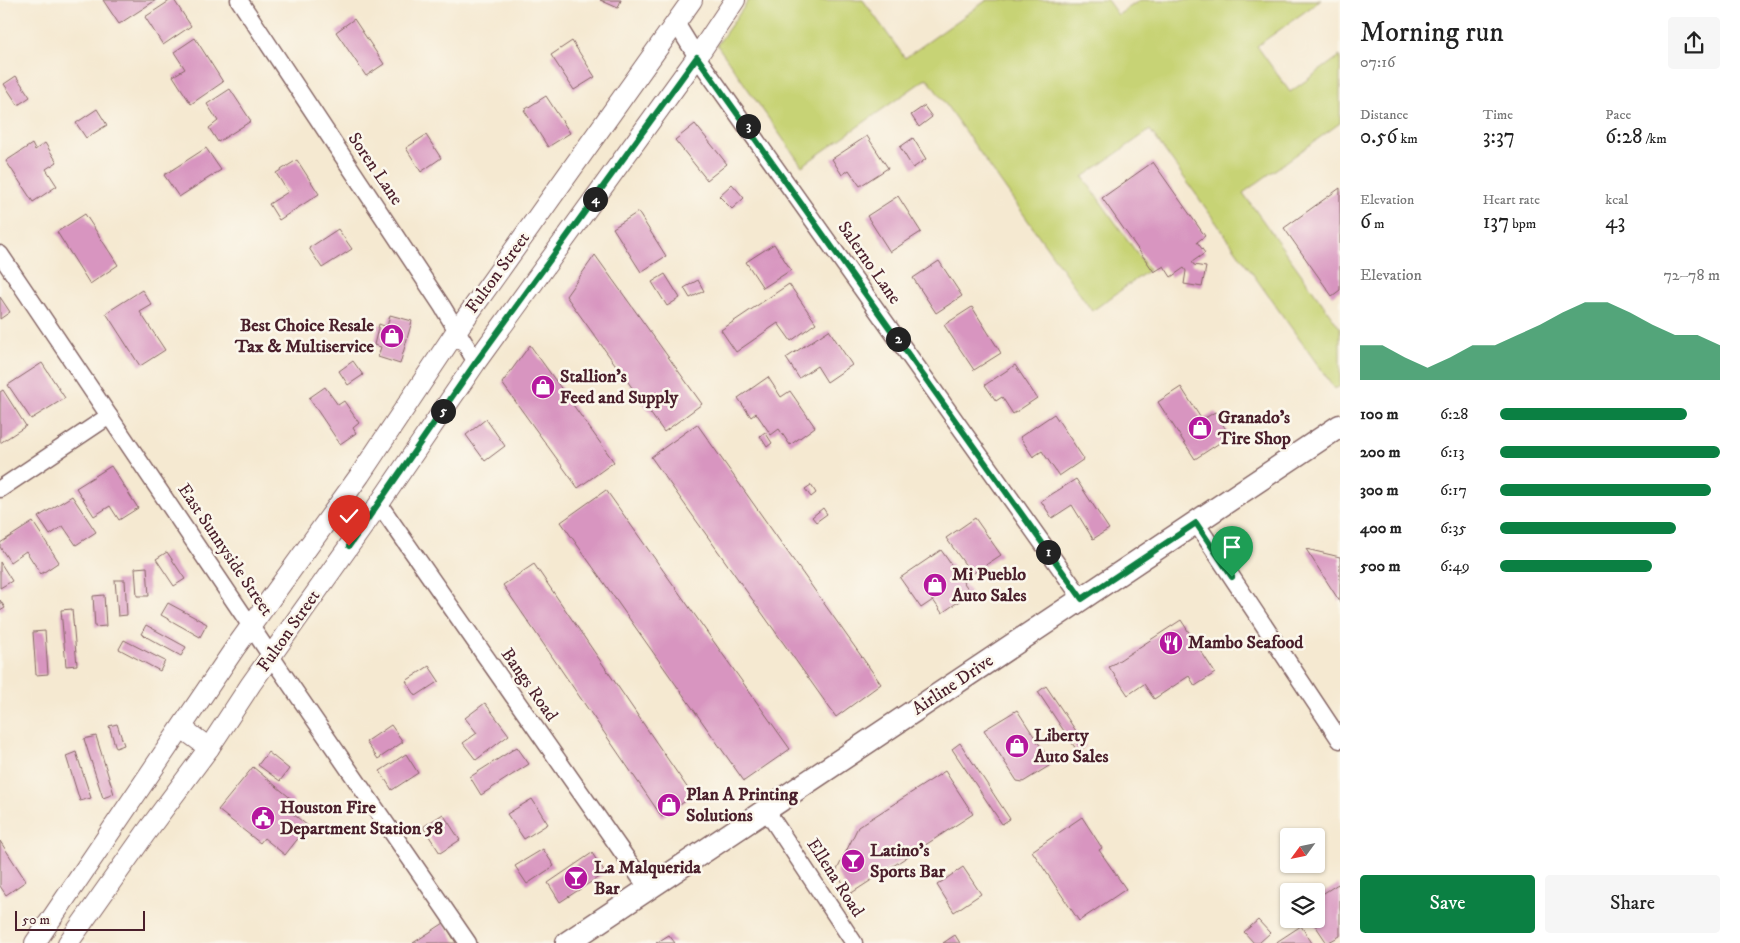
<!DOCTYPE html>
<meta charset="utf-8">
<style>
:root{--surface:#fff;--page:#f6f6f6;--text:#222;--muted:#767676;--accent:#0b8043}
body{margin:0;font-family:"IM FELL DW Pica",serif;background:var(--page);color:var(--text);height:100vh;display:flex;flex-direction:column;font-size:19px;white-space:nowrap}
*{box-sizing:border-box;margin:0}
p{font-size:16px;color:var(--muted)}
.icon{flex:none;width:28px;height:28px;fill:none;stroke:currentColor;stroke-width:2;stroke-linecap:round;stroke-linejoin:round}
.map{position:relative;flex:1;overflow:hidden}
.details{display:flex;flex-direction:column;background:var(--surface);width:400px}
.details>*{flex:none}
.needle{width:32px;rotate:237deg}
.controls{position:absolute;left:1280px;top:828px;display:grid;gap:10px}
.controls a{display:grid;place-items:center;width:45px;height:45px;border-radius:5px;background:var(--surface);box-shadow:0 1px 4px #0004;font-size:25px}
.scale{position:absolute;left:15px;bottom:12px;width:130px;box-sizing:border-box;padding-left:5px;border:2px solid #4a1f2b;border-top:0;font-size:14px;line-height:18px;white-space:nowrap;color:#4a1f2b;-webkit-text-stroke:4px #fbf7ec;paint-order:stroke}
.pin{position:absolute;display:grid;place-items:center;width:42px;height:42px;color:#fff;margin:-51px -21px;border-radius:50% 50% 50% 0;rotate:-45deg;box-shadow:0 0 5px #0007}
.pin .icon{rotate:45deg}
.km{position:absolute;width:25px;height:25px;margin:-12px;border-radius:50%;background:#222;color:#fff;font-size:14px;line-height:25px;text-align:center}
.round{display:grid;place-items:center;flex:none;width:52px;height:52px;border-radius:5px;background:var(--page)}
.headline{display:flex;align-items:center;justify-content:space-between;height:85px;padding:0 20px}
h1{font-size:28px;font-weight:600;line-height:38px}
.figures{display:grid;grid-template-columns:repeat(3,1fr);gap:8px;height:85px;padding:5px 20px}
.figures div{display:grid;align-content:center}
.figures b{font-size:21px;font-weight:600}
.figures small{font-size:14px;font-weight:400}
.figures p{font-size:14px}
.chart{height:140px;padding:10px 20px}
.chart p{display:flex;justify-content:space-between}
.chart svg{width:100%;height:90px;margin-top:5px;fill:var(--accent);opacity:.7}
.cta{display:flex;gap:10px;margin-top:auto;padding:10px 20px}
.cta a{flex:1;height:58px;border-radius:5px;background:var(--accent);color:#fff;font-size:20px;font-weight:600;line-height:58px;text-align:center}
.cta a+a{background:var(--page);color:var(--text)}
ul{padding:0 20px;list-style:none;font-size:16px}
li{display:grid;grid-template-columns:80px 60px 1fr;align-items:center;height:38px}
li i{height:12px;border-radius:6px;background:var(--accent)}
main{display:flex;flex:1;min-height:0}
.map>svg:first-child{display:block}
.green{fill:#c7d375;stroke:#887950}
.building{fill:#d895c0}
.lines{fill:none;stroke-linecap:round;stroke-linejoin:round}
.minor-casing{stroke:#866665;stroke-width:19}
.tertiary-casing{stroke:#866665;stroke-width:22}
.secondary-casing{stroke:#866665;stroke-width:25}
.minor{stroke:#fff;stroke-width:16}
.tertiary{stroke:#fff;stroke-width:20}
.secondary{stroke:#fff;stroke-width:22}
.route-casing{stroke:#fff;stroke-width:10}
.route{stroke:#0b8043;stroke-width:6}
.labels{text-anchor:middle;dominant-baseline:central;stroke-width:5;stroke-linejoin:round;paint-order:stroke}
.street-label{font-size:18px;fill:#4a1f2b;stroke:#fbf7ec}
.poi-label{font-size:18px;font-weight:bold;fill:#4a1f2b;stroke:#fbf7ec;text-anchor:start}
</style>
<main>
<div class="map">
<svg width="1340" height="943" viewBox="0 0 1340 943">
<rect width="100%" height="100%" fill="#fbf7ec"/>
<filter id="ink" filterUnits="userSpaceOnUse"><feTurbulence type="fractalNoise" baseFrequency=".02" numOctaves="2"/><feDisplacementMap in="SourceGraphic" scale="10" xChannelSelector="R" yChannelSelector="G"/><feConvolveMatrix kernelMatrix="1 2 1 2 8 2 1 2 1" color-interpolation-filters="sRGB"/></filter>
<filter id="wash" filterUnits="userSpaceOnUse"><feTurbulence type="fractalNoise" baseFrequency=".0096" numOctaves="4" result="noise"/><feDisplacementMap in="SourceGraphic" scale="20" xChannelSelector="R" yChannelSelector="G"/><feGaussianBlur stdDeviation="1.12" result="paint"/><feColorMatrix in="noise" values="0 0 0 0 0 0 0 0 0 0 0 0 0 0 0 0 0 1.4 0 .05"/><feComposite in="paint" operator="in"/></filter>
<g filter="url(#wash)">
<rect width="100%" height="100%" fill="#f5e9d1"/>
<path class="green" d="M749,0H863L905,58L987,0H1107L1118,15L1140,0H1321L1257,46L1290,92L1340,56V123L1243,193L1340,328V386L1335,389L1150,130L1083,177L1149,270L1092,311L927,78L802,166L717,45Z"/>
<g id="blocks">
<g class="building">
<path d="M103,0H156L119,24Z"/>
<path d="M171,0H174L191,26L163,45L145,17Z"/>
<path d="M600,0H621L618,8Z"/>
<path d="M354,19L384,64L366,76L336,32Z"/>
<path d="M195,38L223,82L191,104L173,76L185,69L174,52Z"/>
<path d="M572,41L595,77L574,90L551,55Z"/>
<path d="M16,76L30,97L18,105L4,84Z"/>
<path d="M230,89L251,121L218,142L209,128L218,121L207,104Z"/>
<path d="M546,96L570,133L548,147L524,110Z"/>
<path d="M924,106L932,117L919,127L911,115Z"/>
<path d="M97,109L107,125L86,138L76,123Z"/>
<path d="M695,124L727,164L707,180L675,140Z"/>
<path d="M426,135L441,158L421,172L406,148Z"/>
<path d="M867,136L888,168L860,186L849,170L842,175L832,159Z"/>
<path d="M913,138L926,159L913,168L900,147Z"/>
<path d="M45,143L57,162L46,169L57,186L33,202L6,161L32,144L35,150Z"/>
<path d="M206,148L221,170L179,197L164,175Z"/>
<path d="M297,160L319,194L279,220L269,204L288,192L276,173Z"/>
<path d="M1153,162L1205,236L1197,242L1205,253L1192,262L1194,265L1206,267L1202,287L1184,284L1186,271L1184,268L1171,277L1164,266L1154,272L1102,198Z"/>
<path d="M732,184L744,198L732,209L719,196Z"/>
<path d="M1340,188V290L1332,296L1284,228Z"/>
<path d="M898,196L921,232L890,252L867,216Z"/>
<path d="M638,212L666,256L641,272L613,228Z"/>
<path d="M85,214L118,265L90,284L57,232Z"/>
<path d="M338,229L352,249L322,268L309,248Z"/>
<path d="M774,244L791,270L763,288L746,262Z"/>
<path d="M595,255L702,404L664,432L566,296Z"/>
<path d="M939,261L962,296L936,313L913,278Z"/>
<path d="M665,274L680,298L667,306L652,282Z"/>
<path d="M698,280L704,291L690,298L684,288Z"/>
<path d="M789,284L816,323L791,341L778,323L736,352L721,330Z"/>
<path d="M142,290L152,305L140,312L165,350L140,366L106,313Z"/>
<path d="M0,297L10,312L0,319Z"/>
<path d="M972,307L1001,353L974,370L944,325Z"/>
<path d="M390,315L412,321L400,364L378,357L381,347L374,345L379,324L387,327Z"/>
<path d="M829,330L852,365L827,382L817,366L799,378L786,358Z"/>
<path d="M530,345L614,462L578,488L502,383Z"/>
<path d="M353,361L363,375L348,385L339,371Z"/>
<path d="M42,363L65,398L31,419L8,385Z"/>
<path d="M1015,365L1037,398L1013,414L1002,397L996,401L985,385Z"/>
<path d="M768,377L781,397L790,391L815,427L790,445L779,429L771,435L756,413L751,417L738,398Z"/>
<path d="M325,387L338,405L344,401L359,423L353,428L356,433L340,444L309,398Z"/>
<path d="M1181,387L1202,420L1215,412L1230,436L1195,459L1158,402Z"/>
<path d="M3,390L26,426L0,443V392Z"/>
<path d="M1054,414L1084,459L1059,476L1042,451L1033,457L1020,437Z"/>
<path d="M486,419L505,446L485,461L466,435Z"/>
<path d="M697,424L881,684L836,717L651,457Z"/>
<path d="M765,432L772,443L767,447L760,436Z"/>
<path d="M111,466L138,508L119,520L110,506L94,516L76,488Z"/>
<path d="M1076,479L1109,529L1093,539L1072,505L1052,518L1041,501Z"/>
<path d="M811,485L816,493L811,497L805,489Z"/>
<path d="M606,490L790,749L744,781L561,522Z"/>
<path d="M72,496L96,532L76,545L63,526L50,535L38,517Z"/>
<path d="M823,508L827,514L816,522L812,517Z"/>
<path d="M975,518L1001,555L972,574L946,538Z"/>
<path d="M33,522L59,562L41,574L26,551L10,562L0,547V543Z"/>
<path d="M1306,549L1340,557V602Z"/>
<path d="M941,550L971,593L942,613L933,600L921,608L900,578Z"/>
<path d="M167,552L185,579L174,586L156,559Z"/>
<path d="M0,562L12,581L0,588Z"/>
<path d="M534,564L693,796L662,817L503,585Z"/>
<path d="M147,567L149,596H137L135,568Z"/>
<path d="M115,580H125L127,615L118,616Z"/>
<path d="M104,595L106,626L95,627L93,596Z"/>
<path d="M0,600L5,608L0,611Z"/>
<path d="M168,603L207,624L200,637L161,615Z"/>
<path d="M72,609L77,665L66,666L61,610Z"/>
<path d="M1181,620L1215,673L1195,686L1189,676L1154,699L1144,684L1128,695L1109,667Z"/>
<path d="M146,625L186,647L181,656L141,634Z"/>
<path d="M45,631L48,674L36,675L33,632Z"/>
<path d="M124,640L165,661L160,671L119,649Z"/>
<path d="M429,666L439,681L416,696L406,681Z"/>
<path d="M1046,686L1086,746L1078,752L1038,692Z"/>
<path d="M485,703L509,735L476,760L463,743L477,733L465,718Z"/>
<path d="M1017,710L1050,761L1049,766L1023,782L1017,781L984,730Z"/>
<path d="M117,724L124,745L116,748L109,726Z"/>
<path d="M391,725L403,742L378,759L366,742Z"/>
<path d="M96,736L114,794L103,798L84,739Z"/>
<path d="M960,743L1010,819L1002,824L952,749Z"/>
<path d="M517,747L529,764L481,795L470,777Z"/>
<path d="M76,752L91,798L80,801L66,756Z"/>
<path d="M268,752L289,769L280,781L258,765Z"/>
<path d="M406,754L418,773L392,790L380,771Z"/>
<path d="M253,767L294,801L287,809L308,826L285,855L264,838L260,843L218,810Z"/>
<path d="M945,771L973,814L850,894L836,872L858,827Z"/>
<path d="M532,799L548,824L524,839L507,814Z"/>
<path d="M443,814L460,840L440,853L423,827Z"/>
<path d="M1082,817L1102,848L1099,850L1126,889L1079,921L1032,851Z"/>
<path d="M0,841L26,881L6,895L0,886Z"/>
<path d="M543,849L554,866L527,884L515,866Z"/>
<path d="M592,853L605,873L560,902L548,883Z"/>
<path d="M963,867L981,894L954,912L937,885Z"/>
<path d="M1338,884L1340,887V936L1327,943L1313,922L1322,915L1316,906V898Z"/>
<path d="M1258,920L1270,933L1259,943H1254L1244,932Z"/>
<path d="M444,923L456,943H413Z"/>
<path d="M1301,926L1312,943H1275Z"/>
<path d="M669,935L675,943H656Z"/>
<path d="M955,935L960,943H943Z"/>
</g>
</g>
</g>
<g filter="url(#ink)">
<use href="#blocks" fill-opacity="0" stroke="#866665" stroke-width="1"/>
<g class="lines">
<g class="minor-casing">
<g id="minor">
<path d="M239,0L442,306L476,362"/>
<path d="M676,23L697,57L1082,599"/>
<path d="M0,254L279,668L468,943"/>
<path d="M0,489L109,416"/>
<path d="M379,504L648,889"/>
<path d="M1196,523L1340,740"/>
<path d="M766,810L854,943"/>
</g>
</g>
<g class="tertiary-casing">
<g id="tertiary">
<path d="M182,728L209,748"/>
<path d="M35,943L235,648L360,475L457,330L692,0"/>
<path d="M68,943L145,834L209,748L251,684L379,504L476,362L697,57L735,0"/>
</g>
</g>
<g class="secondary-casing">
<path id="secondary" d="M567,943L1340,426"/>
</g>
<use href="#minor" class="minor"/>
<use href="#tertiary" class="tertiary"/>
<use href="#secondary" class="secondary"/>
</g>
</g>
<g class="lines" filter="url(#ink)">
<g class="route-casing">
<path id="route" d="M349,546L476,362L697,57L1082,599L1196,523L1232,577"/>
</g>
<use href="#route" class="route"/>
</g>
<defs>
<g id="shop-disc" transform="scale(1.25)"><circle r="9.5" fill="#b5179e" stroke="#fbf7ec"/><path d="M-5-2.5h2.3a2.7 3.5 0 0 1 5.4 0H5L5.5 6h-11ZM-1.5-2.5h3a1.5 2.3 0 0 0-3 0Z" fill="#fff"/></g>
<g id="restaurant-disc" transform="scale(1.25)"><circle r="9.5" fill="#b5179e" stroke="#fbf7ec"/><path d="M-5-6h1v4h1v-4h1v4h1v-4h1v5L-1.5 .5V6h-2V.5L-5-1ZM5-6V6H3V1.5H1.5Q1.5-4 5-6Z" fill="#fff"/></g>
<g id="civic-disc" transform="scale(1.25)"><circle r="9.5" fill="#b5179e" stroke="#fbf7ec"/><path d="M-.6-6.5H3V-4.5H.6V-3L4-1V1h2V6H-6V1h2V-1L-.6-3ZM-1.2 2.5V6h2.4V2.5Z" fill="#fff"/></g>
<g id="bar-disc" transform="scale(1.25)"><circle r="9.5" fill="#b5179e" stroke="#fbf7ec"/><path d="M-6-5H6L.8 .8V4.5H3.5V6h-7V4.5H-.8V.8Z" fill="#fff"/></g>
</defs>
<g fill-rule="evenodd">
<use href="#shop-disc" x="392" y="336"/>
<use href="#shop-disc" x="543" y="387"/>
<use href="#shop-disc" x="1200" y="428"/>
<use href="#shop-disc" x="935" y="585"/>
<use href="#restaurant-disc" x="1171" y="643"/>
<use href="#shop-disc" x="1017" y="746"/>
<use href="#shop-disc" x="669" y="805"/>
<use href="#civic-disc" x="263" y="818"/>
<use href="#bar-disc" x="853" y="861"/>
<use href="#bar-disc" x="576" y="878"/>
</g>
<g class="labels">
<g class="street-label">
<text transform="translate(375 169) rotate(56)">Soren Lane</text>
<text transform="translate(869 263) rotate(55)">Salerno Lane</text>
<text transform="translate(498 273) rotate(-54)">Fulton Street</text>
<text transform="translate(225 550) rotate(56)">East Sunnyside Street</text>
<text transform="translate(289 631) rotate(-55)">Fulton Street</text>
<text transform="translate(529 685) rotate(55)">Bangs Road</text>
<text transform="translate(953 685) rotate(-34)">Airline Drive</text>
<text transform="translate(835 878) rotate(57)">Ellena Road</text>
</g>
<g class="poi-label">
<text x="374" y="326" text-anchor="end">Best Choice Resale<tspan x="374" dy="21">Tax &amp; Multiservice</tspan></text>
<text x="560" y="377">Stallion's<tspan x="560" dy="21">Feed and Supply</tspan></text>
<text x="1218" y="418">Granado's<tspan x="1218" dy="21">Tire Shop</tspan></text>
<text x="952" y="575">Mi Pueblo<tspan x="952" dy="21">Auto Sales</tspan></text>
<text x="1188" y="643">Mambo Seafood</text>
<text x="1034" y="736">Liberty<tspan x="1034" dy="21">Auto Sales</tspan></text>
<text x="686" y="795">Plan A Printing<tspan x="686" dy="21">Solutions</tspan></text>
<text x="280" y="808">Houston Fire<tspan x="280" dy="21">Department Station 58</tspan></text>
<text x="870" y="851">Latino's<tspan x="870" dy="21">Sports Bar</tspan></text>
<text x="594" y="868">La Malquerida<tspan x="594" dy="21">Bar</tspan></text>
</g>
</g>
</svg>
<div class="controls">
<a><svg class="needle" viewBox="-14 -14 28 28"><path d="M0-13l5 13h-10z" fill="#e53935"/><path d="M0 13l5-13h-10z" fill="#767676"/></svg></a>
<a><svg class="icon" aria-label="layers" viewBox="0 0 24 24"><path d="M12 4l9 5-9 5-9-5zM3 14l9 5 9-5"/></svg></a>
</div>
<div class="scale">50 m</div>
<div class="pin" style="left:1232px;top:577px;background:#1e9e55"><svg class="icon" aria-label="arrive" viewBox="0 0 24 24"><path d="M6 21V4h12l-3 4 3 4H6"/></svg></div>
<div class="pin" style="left:349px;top:546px;background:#d93025"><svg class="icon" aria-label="check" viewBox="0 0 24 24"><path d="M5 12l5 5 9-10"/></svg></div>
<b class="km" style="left:1048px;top:552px">1</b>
<b class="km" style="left:898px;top:339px">2</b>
<b class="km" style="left:748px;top:126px">3</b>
<b class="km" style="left:595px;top:199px">4</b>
<b class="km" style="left:443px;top:411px">5</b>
</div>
<section class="details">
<div class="headline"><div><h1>Morning run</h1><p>07:16</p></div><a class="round"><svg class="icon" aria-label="share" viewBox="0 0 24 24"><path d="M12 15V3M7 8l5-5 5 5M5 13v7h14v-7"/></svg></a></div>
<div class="figures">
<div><p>Distance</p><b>0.56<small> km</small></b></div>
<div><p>Time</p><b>3:37</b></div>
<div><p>Pace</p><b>6:28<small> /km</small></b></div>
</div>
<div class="figures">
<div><p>Elevation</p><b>6<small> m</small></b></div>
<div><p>Heart rate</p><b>137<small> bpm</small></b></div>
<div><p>kcal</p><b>43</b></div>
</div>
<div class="chart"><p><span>Elevation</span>72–78 m</p>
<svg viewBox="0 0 160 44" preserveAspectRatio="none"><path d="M0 44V27L10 27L20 33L30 38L40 33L50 27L60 27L70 22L80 17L90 11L100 6L110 6L120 11L130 17L140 22L150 22L160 27V44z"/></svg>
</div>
<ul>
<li><b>100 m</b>6:28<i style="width:85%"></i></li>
<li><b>200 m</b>6:13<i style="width:100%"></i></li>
<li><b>300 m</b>6:17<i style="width:96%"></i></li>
<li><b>400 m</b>6:35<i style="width:80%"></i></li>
<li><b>500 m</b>6:49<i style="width:69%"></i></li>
</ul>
<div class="cta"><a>Save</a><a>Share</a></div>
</section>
</main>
